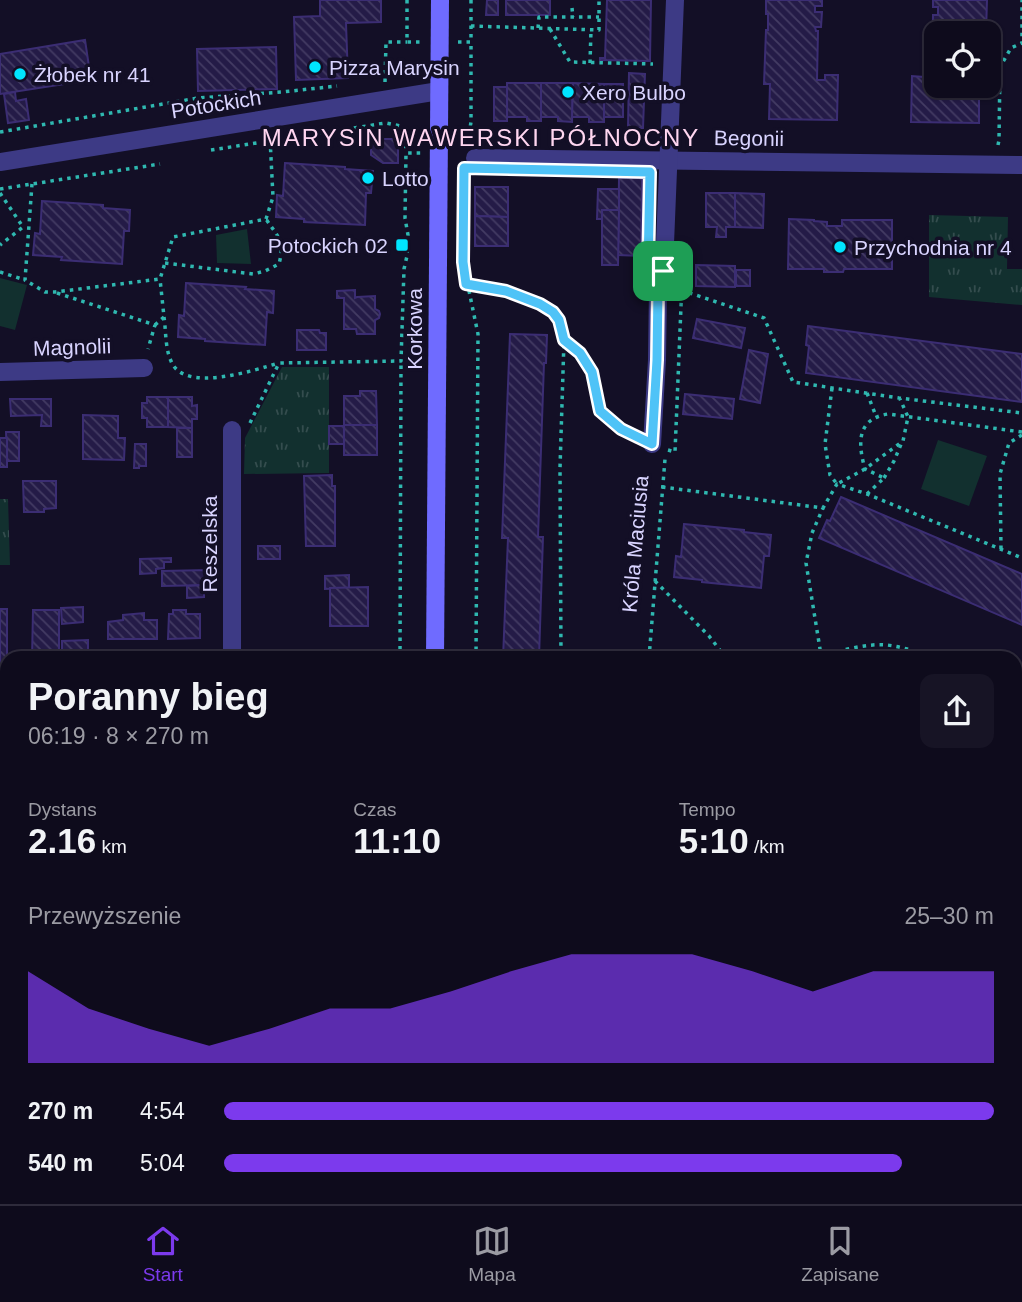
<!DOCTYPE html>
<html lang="pl">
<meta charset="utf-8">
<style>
:root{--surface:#0e0b1c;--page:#171425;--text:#f1f3f6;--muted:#9b9ba3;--line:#2e2b3b;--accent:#7c3aed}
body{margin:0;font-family:Helvetica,sans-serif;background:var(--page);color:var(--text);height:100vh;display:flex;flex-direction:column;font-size:26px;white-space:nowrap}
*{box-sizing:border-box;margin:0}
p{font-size:23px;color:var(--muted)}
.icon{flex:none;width:38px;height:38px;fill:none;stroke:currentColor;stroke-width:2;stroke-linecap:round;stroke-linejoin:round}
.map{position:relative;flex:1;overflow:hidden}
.panel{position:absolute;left:0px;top:651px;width:1022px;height:553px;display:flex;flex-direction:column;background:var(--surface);border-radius:21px 21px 0 0;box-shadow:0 2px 5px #0004,0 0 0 2px var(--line)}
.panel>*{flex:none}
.tools{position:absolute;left:924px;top:21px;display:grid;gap:14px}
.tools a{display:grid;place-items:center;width:77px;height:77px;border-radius:14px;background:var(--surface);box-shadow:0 2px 5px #0004,0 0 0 2px var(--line);font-size:35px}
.pin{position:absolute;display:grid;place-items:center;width:60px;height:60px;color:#fff;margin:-30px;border-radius:14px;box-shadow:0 4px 10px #0006}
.round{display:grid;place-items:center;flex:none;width:74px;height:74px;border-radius:14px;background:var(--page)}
.headline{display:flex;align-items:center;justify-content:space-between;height:119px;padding:0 28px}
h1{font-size:38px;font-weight:700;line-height:52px}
.stats{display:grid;grid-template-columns:repeat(3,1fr);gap:10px;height:119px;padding:7px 28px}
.stats div{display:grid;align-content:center}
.stats b{font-size:35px;font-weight:700}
.stats small{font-size:19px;font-weight:400}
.stats p{font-size:19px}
.chart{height:196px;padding:14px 28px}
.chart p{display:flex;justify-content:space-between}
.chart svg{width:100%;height:126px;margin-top:7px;fill:var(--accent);opacity:.7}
ul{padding:0 28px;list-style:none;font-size:23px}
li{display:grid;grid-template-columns:112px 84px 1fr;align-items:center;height:52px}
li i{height:18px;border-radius:9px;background:var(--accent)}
.menu{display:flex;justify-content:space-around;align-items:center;height:98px;border-top:2px solid var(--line);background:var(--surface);font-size:19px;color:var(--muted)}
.menu a{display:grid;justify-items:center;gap:4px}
.menu .on{color:var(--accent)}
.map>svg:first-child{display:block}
.grass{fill:url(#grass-tufts)}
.green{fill:#12302f}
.building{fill:url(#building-back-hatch);stroke:#3b2d73;stroke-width:2}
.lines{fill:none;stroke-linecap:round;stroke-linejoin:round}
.path{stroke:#2fb8b0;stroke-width:3.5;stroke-dasharray:3.5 5;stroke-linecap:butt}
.lane{stroke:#3d3a85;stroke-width:10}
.street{stroke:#3d3a85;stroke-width:18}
.secondary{stroke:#6f6bff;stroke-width:18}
.route-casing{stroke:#fff;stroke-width:14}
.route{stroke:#4fc3f7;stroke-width:9}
.poi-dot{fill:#00e5ff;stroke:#130f26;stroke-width:2.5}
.labels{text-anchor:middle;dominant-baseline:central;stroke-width:7;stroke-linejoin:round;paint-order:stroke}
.poi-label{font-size:21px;fill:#d9d4ff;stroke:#130f26;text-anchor:start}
.street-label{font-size:21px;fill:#d9d4ff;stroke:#130f26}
.quarter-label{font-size:24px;letter-spacing:2px;fill:#ffd6f0;stroke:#130f26}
</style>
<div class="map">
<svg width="1022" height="1204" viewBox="0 0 1022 1204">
<defs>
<pattern id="grass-tufts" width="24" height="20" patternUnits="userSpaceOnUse" patternTransform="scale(1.75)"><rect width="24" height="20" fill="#12302f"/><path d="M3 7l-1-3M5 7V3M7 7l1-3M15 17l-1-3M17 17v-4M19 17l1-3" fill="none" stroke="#344d4e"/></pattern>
<pattern id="building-back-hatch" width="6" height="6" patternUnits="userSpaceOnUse" patternTransform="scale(1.75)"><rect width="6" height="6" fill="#241b47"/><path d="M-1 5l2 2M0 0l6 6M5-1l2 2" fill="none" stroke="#433b63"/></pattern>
</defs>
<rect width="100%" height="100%" fill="#130f26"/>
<g class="grass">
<path d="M929,215L1008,217L1007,269H1022V305L929,297Z"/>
<path d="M282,367H329V473L244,474L245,438Z"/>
<path d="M0,499H8L10,565H0Z"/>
</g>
<g class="green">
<path d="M247,229L251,264L217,263L216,235Z"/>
<path d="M0,278L27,285L15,330L0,326Z"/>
<path d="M938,440L987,456L969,506L921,489Z"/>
<path d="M1015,1109L1022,1111V1204H693L692,1197H1015Z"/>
</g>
<g class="building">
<path d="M320,0H381V22L346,23L348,78L296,80L294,17L320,16Z"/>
<path d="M487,0H498V15H486Z"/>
<rect x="506" y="0" width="44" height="15"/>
<path d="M607,0H651L650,61L600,60V58H605Z"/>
<path d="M766,0H822V6H815V12H822L821,27H815L816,31H818L817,80H825V75H838L837,120L769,119L770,84H764L766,30H768V14H766Z"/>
<path d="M933,0H987L986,33H936V86H985V87H979V123L911,122L912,76L924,77V82H932L933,15H938V7H933Z"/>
<path d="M85,40L91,80L0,94V54Z"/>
<path d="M276,47L277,89L198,91L197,49Z"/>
<path d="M629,73L645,74L643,128H628Z"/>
<path d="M507,83H541V121H527V117H507Z"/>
<path d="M541,83H573L572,122L558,121V117H541Z"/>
<path d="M573,83L604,84V122H589V117H572Z"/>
<rect x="604" y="84" width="19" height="33"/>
<rect x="494" y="87" width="13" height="34"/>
<path d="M15,92L16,101L26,99L29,120L8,123L4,94Z"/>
<path d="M381,139H398V163H383L371,155V141L381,140Z"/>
<path d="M285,163L345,167V169L373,171L371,193H366L365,225L304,222V219L276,217L277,195L283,196Z"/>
<path d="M619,178H642L641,256L618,255Z"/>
<path d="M475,187H508V217L475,216Z"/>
<path d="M598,189H619V210H602V219H597Z"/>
<path d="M706,193H735V227H726V237H716L717,227H706Z"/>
<path d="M735,193L764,194L763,228L735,227Z"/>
<path d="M42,201L103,205V208L130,210L129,231H124L122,264L61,260L62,257L33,255L35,233L40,234Z"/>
<path d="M602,210H619L618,265H602Z"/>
<path d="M475,216L508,217V246H475Z"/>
<path d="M789,219L814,220V221L827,222V226H842V220H892V269H844L843,272H824V269H788Z"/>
<path d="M696,265L735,266V287L696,286Z"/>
<rect x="736" y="270" width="14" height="16"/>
<path d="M186,283L246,287L245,289L274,291L273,313L267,312L265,345L205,341V339L178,337L179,315L184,316Z"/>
<path d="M355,290V298L357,297L375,296V309L379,311L380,314L379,318L375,320V334H357L356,329H344V298H337V291Z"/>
<path d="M697,319L745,328L741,348L693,338Z"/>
<path d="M808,326L1022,354V402L806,373L809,346L806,345Z"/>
<path d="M297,330H319L320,333H326V350H297Z"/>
<path d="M510,334L547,335L546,363H544L538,537H543L539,658H503L508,538H502Z"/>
<path d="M749,350L768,354L760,403L740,399Z"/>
<path d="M360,391H376L377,425H344V396H360Z"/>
<path d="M685,394L734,399L732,419L683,414Z"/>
<path d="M147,397H168V427H147V418H142V403H147Z"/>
<path d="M168,397H192V406L197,405V419H192V428L168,427Z"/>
<path d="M10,399H51V426H41L42,415L11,416Z"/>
<path d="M83,415L118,416V438H125L124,460L83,459Z"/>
<rect x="344" y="425" width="33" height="30"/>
<rect x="329" y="426" width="15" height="18"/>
<rect x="177" y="428" width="15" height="29"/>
<path d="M6,432H19V461H7Z"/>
<rect x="0" y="438" width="7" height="29"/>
<path d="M135,444H146V466H139V468H134Z"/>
<path d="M332,475V486H335V546H306L304,476Z"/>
<path d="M23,481H56V508L44,509V512H24Z"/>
<path d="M841,497L1022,574V625L819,538L827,520L830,521Z"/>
<path d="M684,524L744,530V532L771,535L769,556H764L761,588L702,582V580L674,577L676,556L681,557Z"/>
<rect x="258" y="546" width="22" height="13"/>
<path d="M171,558V562H164V568L156,569V573L140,574V559Z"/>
<path d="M208,570L209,585L162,586V571Z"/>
<path d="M349,575V588L325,589V576Z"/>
<path d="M204,585V597L187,598V586Z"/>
<path d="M368,587V626H330V588Z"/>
<path d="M83,607V622L62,624L61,608Z"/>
<rect x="0" y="609" width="7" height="98"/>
<path d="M33,610H59V658H32Z"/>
<path d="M173,610H186V614H200V638L168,639L169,614H173Z"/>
<path d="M144,613V620H157V639H108V622L123,620V615Z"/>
<path d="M88,640V650L62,651V641Z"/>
<path d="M191,652V658H159V655H164V653Z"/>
<path d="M1015,776L1022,777V824L1015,823Z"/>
<path d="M1015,992L1022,995V1046L1015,1043Z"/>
<path d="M27,1197L57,1199V1204H17V1198H27Z"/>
<path d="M558,1197H611V1202Z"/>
</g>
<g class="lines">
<g class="path">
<path d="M407,0V42H422"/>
<path d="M471,0V42"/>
<path d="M572,8L573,17"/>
<path d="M471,26L599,30V0"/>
<path d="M538,28L539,17H599"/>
<path d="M550,29L570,62L653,64"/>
<path d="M458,42H471V122L468,140"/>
<path d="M590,63L591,30"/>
<path d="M385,82L386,42H407"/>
<path d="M0,132L198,98L282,92L337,86"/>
<path d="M998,145L999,140L1000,67L1011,48L1022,43V0"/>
<path d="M211,150L386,123L400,126L405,130L406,153"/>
<path d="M464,172L463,262L478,334L476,658"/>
<path d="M32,184L25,280L45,292H55L160,279L173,237L266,219L273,197L270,138"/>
<path d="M0,189L160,164"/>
<path d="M0,193L23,227L0,245"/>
<path d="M165,263L253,274L265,271L279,264C285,241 278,237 266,219"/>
<path d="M0,272L25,280"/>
<path d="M466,284C489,288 539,297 555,314C561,321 562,331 564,340L560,468L561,658"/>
<path d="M681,290L764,318L793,382L899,398L1022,413"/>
<path d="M57,293L155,325L148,349"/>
<path d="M164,317C166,330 165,348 171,361C184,394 254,370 279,363"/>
<path d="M155,325L164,317L160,279"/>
<path d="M564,340L580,353L592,372L600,411L621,429L633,435"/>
<path d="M832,388L825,444L830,475L837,484L865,469L903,441L908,417L900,399"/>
<path d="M867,393L876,416"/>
<path d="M250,423L279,363L401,361L404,269L407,256L408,235L405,218L406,153H421"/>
<path d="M668,450L675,452L682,282"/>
<path d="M884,478L894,461L902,442"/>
<path d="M662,487L823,508L837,484L867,494L1022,558"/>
<path d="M867,494L884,478L865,469C858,444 856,419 888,414L1022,432"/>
<path d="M1001,549L1000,474L1009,443L1022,435"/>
<path d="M655,581L709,636L726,658"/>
<path d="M821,655C842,651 866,643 887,645C904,647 920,653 936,658"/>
<path d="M400,658L401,361"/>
<path d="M649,658L665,459"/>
<path d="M819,658L821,655L806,563L812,533L823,508"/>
<path d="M1015,692L1022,690"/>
<path d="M1015,704L1022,711"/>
<path d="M1015,838L1022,839"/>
<path d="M1015,979L1022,982"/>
<path d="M1015,1080L1022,1082"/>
<path d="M473,1197L474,1204"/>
<path d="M683,1197L684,1204"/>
<path d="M744,1197L745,1204"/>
<path d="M399,1204V1197"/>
<path d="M500,1204L507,1197"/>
<path d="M900,1204V1197"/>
</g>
<path class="lane" d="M0,994L2,1003L3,1204"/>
<g class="street">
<path d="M475,158L1022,165"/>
<path d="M0,162L439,91"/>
<path d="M0,372L144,368"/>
<path d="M232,430V658"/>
<path d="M652,444L657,360L658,288L664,268L675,0"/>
<path d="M233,1197V1204"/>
</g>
<g class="secondary">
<path d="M435,658L440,0"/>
<path d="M434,1204V1197"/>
</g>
</g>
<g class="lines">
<g class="route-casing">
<path id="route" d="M464,168L650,172L648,269L663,271L658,288L657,360L652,444L621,429L600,411L592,372L580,353L564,340L559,320L553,312L540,304L506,291L466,284L463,262Z"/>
</g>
<use href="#route" class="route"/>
</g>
<g class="poi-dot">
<circle cx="315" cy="67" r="7"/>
<circle cx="20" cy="74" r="7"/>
<circle cx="568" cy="92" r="7"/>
<circle cx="368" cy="178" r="7"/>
<rect x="395" y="238" width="14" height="14" rx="3.5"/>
<circle cx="840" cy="247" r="7"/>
</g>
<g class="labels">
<g class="poi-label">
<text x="329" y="67">Pizza Marysin</text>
<text x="34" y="74">Żłobek nr 41</text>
<text x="582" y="92">Xero Bulbo</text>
<text x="382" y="178">Lotto</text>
<text x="388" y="245" text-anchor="end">Potockich 02</text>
<text x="854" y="247">Przychodnia nr 4</text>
</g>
<g class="street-label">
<text transform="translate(216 104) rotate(-9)">Potockich</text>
<text transform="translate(749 138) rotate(1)">Begonii</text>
<text transform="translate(414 329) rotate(-90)">Korkowa</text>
<text transform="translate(72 347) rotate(-2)">Magnolii</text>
<text transform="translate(209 544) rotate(-90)">Reszelska</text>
<text transform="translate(635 544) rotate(-85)">Króla Maciusia</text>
</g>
<g class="quarter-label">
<text x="481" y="137">MARYSIN WAWERSKI PÓŁNOCNY</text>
</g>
</g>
</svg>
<div class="tools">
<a><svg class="icon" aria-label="locate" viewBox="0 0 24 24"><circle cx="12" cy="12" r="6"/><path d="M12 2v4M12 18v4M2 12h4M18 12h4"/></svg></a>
</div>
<div class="pin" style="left:663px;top:271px;background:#1e9e55"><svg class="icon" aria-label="arrive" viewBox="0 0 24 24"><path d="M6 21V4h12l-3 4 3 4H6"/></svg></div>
<section class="panel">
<div class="headline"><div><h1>Poranny bieg</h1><p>06:19 · 8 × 270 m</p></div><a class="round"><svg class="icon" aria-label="share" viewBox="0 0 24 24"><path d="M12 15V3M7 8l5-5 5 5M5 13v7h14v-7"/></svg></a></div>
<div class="stats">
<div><p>Dystans</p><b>2.16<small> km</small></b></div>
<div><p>Czas</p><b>11:10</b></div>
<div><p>Tempo</p><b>5:10<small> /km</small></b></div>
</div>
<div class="chart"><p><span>Przewyższenie</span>25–30 m</p>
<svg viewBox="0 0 160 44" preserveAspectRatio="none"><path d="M0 44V12L10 25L20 32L30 38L40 32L50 25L60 25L70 19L80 12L90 6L100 6L110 6L120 12L130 19L140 12L150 12L160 12V44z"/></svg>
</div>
<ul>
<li><b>270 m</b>4:54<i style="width:100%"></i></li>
<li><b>540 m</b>5:04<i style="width:88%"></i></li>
</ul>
</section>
</div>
<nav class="menu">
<a class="on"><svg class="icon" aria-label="home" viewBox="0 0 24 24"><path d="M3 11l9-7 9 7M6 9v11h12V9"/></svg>Start</a>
<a><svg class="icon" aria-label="map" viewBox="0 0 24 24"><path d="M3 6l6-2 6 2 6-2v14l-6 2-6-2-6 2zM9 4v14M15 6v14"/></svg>Mapa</a>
<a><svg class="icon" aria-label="saved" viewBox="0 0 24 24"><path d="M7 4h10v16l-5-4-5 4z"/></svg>Zapisane</a>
</nav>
